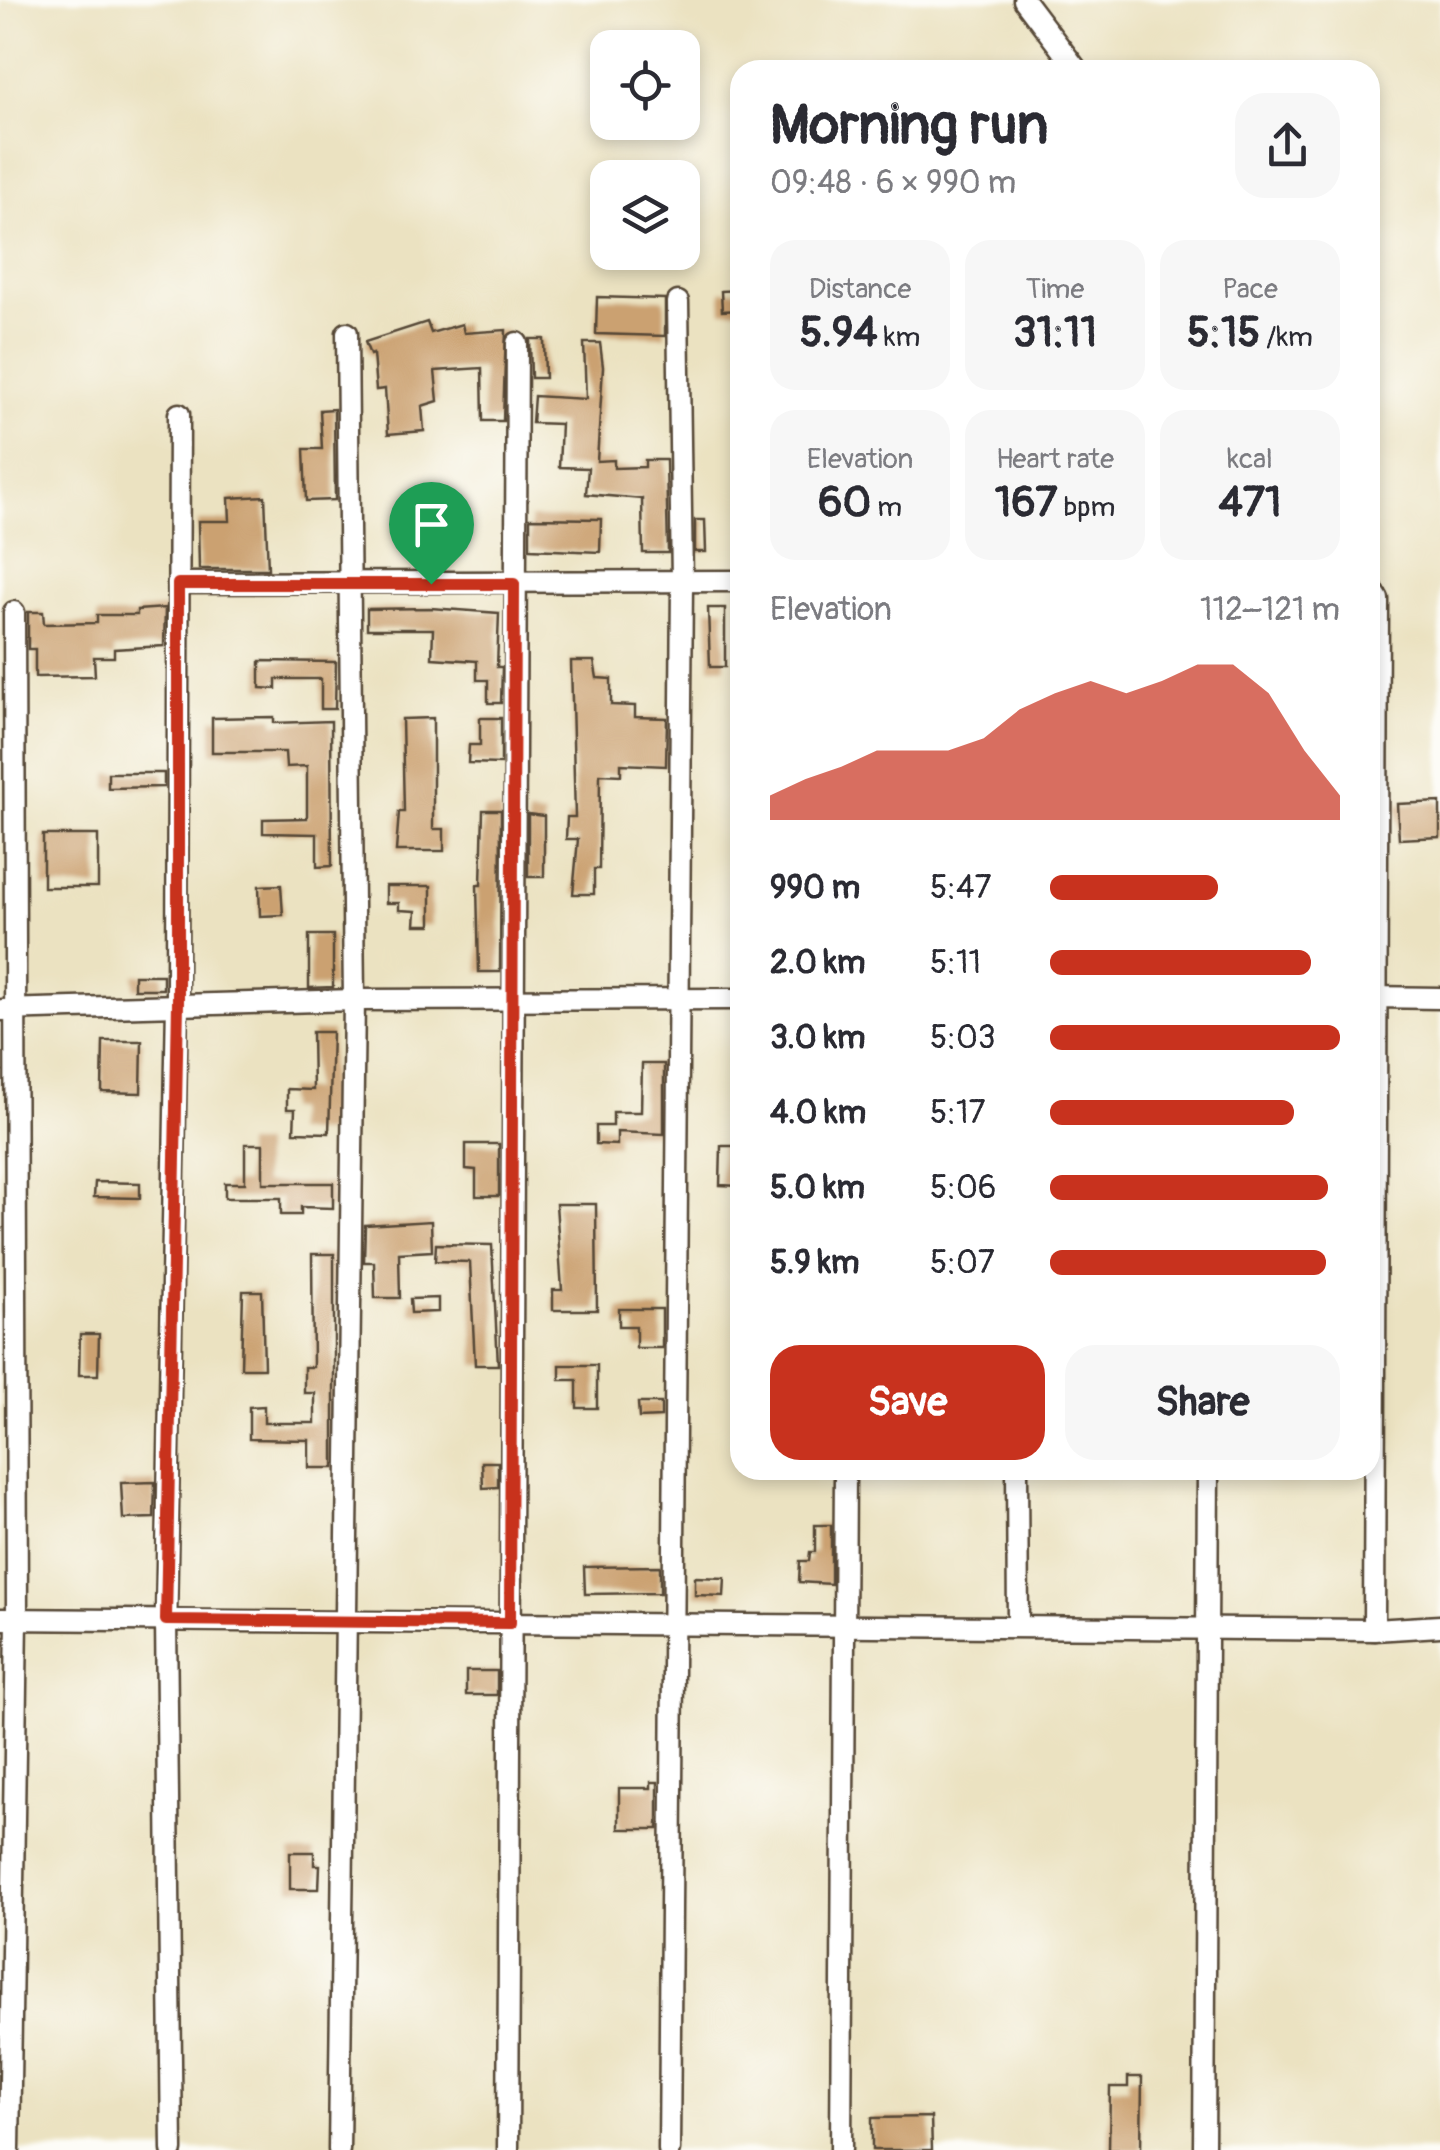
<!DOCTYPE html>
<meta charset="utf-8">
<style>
:root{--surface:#fff;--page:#f7f7f7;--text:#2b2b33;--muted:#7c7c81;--accent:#c8321e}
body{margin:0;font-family:Pangolin,sans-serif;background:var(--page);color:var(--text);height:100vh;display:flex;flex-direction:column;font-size:38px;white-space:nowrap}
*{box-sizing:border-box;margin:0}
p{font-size:32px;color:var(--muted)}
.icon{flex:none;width:55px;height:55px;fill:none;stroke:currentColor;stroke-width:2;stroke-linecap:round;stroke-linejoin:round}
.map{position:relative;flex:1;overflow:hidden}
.side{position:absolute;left:730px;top:60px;width:650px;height:1420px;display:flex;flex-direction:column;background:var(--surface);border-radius:30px;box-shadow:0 5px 15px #0003}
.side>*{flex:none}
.tools{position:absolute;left:590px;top:30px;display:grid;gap:20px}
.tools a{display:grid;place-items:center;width:110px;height:110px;border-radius:20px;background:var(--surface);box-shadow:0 5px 15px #0003;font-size:50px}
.pin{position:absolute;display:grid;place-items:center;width:85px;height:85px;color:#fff;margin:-102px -42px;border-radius:50% 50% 50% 0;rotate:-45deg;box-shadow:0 0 10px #0007}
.pin .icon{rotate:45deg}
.round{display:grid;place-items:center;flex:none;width:105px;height:105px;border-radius:30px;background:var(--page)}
.summary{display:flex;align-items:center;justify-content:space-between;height:170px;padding:0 40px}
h1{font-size:55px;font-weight:700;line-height:75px}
.metrics{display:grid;grid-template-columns:repeat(3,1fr);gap:15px;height:170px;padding:10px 40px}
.metrics div{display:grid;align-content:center;border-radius:25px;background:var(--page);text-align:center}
.metrics b{font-size:42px;font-weight:700}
.metrics small{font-size:28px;font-weight:400}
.metrics p{font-size:28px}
.chart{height:280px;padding:20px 40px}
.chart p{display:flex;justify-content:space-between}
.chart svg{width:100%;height:180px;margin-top:10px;fill:var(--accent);opacity:.7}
.button{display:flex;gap:20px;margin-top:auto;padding:20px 40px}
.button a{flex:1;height:115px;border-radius:30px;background:var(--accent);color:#fff;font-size:40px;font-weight:700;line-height:115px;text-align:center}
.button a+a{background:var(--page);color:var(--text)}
ul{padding:0 40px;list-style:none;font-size:32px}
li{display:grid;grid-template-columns:160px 120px 1fr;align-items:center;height:75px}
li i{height:25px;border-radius:12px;background:var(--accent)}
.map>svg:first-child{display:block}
.building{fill:#cba171}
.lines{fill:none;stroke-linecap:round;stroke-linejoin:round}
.street-casing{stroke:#554636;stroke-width:25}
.street{stroke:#fff;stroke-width:20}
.route-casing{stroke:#fff;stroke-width:20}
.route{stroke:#c8321e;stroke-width:12}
</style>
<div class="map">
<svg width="1440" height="2150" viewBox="0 0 1440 2150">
<rect width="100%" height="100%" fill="#fdfcf7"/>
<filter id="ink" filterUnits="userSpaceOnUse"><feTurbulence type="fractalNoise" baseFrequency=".01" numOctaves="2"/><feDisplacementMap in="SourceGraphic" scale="20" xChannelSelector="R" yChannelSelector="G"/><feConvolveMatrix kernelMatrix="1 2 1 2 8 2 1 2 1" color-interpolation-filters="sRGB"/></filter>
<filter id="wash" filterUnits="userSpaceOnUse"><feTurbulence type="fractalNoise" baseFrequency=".0048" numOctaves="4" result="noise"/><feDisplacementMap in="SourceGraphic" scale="40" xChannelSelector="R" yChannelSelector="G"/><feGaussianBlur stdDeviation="2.25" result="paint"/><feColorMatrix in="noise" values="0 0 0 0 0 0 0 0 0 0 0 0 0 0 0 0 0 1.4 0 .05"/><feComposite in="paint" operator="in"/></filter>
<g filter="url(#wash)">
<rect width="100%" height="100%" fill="#ebe2c1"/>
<g id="blocks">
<g class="building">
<path d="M740,290V310L722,311L721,291Z"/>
<path d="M597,297L665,299V336L596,334Z"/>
<path d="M427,322L431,333L462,324L464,333L506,330L503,421H483L482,368L435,371L438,401L422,406L424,431L388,434L385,389L376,390L373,354L370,355L365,342Z"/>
<path d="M530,339H544L545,378H531Z"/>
<path d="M584,343H600L603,367L597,461L614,460V468L645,467V460H666L668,553H643L642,499L586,494L588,468L559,467L561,424L532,423L534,396L586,399Z"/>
<path d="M334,409L335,500L306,501L304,449H322L320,410Z"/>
<path d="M265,496L268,569H199L198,521H230L229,498Z"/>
<path d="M530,518L601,519L600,552L530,549Z"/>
<path d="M695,520H705L706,552H695Z"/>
<path d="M165,608L164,646L114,649V657H94L95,676L35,677V649H28V612H43L44,624L97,623V615H137V610Z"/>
<path d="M430,608L499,613L497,667H502L501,703H488V680H477V661L432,658L433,629H367V609Z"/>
<path d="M708,608H725V667H710Z"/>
<path d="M260,661L336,662L335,709H321V679H276V689L260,688Z"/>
<path d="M571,661H594L597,678L611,679V705L635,706V717L667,718L666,766L621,764V775L600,774L599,869H594V894H573L578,839H566L567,817H575Z"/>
<path d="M274,717V723L331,721L332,866L317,867V834L263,833V819L307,818V766L286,767L285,752H212V718Z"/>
<path d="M433,718V829H444V851H396L399,812H404L402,719Z"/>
<path d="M480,718H501V764L468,763L469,745H480Z"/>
<path d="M108,773H164V787L108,788Z"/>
<path d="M1440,802V837L1399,839L1397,804Z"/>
<path d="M483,810H501L500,972H479L477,885H481Z"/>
<path d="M528,814L544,816V877H528Z"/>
<rect x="43" y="835" width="55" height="52"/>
<path d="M281,885L283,915L260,916L259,886Z"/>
<path d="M386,886H431V925H415L416,911L399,910V903H386Z"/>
<path d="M309,935H333V987L309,988Z"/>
<rect x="134" y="975" width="29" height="14"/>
<path d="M312,1032H332L329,1133L294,1132L295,1109H287V1089L313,1090Z"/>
<path d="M103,1041H142L141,1093L102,1092Z"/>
<path d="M642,1064H664V1134L617,1132V1145L596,1144V1126H613V1112H641Z"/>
<path d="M245,1144H263V1183H333V1208L301,1207V1215H281V1198H225V1183H245Z"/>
<path d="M466,1144H499V1196H476V1170L466,1169Z"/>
<path d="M721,1146H740V1186L720,1185Z"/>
<path d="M95,1182L140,1183V1198L94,1197Z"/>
<path d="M556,1204H596L597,1310H553V1290H562Z"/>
<path d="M431,1221L432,1251L399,1253L400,1298H375L374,1262H364L365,1225Z"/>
<path d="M436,1244L492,1245L498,1365H475L470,1262L435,1261Z"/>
<path d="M312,1254H334V1468H309V1440L249,1439V1407L264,1406V1423H315V1393H304V1367H313Z"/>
<path d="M243,1291H262L264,1368H241Z"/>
<path d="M438,1298V1312L411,1313L410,1299Z"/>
<path d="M619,1309H662V1348H636V1326H619Z"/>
<path d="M80,1334H99L98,1375H79Z"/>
<path d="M560,1365H597V1408H577V1380H560Z"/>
<path d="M638,1403H661V1417L639,1418Z"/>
<path d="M482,1462H498V1487L483,1488Z"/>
<path d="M155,1482L154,1518L123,1519L121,1483Z"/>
<path d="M815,1525H831V1584L799,1582L800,1561H809L810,1552H815Z"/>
<path d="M660,1566V1593L585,1594L584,1567Z"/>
<path d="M695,1577L725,1578L724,1596L695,1595Z"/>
<rect x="466" y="1671" width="31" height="24"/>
<path d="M651,1782H658V1829H619V1788H651Z"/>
<path d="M290,1852H314V1865H320L319,1889H290Z"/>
<path d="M1128,2077H1142L1141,2150H1109L1110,2087H1128Z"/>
<path d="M931,2117L932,2150H872V2118Z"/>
</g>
</g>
</g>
<g filter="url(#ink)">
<use href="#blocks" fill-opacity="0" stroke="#554636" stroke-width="2.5"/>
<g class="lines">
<g class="street-casing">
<g id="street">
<path d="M1024,0L1077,70"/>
<path d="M178,583L740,581"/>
<path d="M1370,586L1378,599L1374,1630"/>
<path d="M1370,997L1440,998"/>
<path d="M2,1010L354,1000L740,999"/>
<path d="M1017,1470L1018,1626"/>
<path d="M0,1619L1374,1630L1440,1626"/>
<path d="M9,2150L17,1619L14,612"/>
<path d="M172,2150L166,1621L177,1003L179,414"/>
<path d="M339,2150L354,1000L347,333"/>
<path d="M508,2150L517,343"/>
<path d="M669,2150L682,582L678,302"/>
<path d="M841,2150L845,1470"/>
<path d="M1204,2150L1208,1470"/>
</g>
</g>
<use href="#street" class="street"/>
</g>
</g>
<g class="lines" filter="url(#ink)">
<g class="route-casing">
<path id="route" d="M178,584H514L510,1623L166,1620L178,1003Z"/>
</g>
<use href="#route" class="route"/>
</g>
</svg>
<div class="tools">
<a><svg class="icon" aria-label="locate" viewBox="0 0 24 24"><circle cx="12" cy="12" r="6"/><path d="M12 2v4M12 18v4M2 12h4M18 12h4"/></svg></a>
<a><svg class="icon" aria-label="layers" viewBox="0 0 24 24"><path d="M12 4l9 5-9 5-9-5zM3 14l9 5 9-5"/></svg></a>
</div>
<div class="pin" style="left:431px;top:584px;background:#1e9e55"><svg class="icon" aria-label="arrive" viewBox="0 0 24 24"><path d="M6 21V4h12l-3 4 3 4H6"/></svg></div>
<section class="side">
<div class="summary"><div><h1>Morning run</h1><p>09:48 · 6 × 990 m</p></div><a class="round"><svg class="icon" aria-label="share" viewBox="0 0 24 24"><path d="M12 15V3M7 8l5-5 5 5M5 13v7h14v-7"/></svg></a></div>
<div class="metrics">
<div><p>Distance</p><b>5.94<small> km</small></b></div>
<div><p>Time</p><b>31:11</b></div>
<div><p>Pace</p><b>5:15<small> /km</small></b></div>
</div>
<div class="metrics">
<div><p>Elevation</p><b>60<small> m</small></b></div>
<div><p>Heart rate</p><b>167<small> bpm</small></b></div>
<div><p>kcal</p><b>471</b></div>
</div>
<div class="chart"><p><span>Elevation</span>112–121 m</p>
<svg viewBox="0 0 160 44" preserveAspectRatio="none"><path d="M0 44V38L10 34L20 31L30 27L40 27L50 27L60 24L70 17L80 13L90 10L100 13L110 10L120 6L130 6L140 13L150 27L160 38V44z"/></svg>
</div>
<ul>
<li><b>990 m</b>5:47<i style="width:58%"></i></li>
<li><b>2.0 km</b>5:11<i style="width:90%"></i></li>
<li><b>3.0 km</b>5:03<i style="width:100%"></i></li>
<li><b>4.0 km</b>5:17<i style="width:84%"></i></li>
<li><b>5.0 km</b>5:06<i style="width:96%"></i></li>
<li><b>5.9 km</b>5:07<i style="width:95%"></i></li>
</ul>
<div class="button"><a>Save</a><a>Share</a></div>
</section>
</div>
